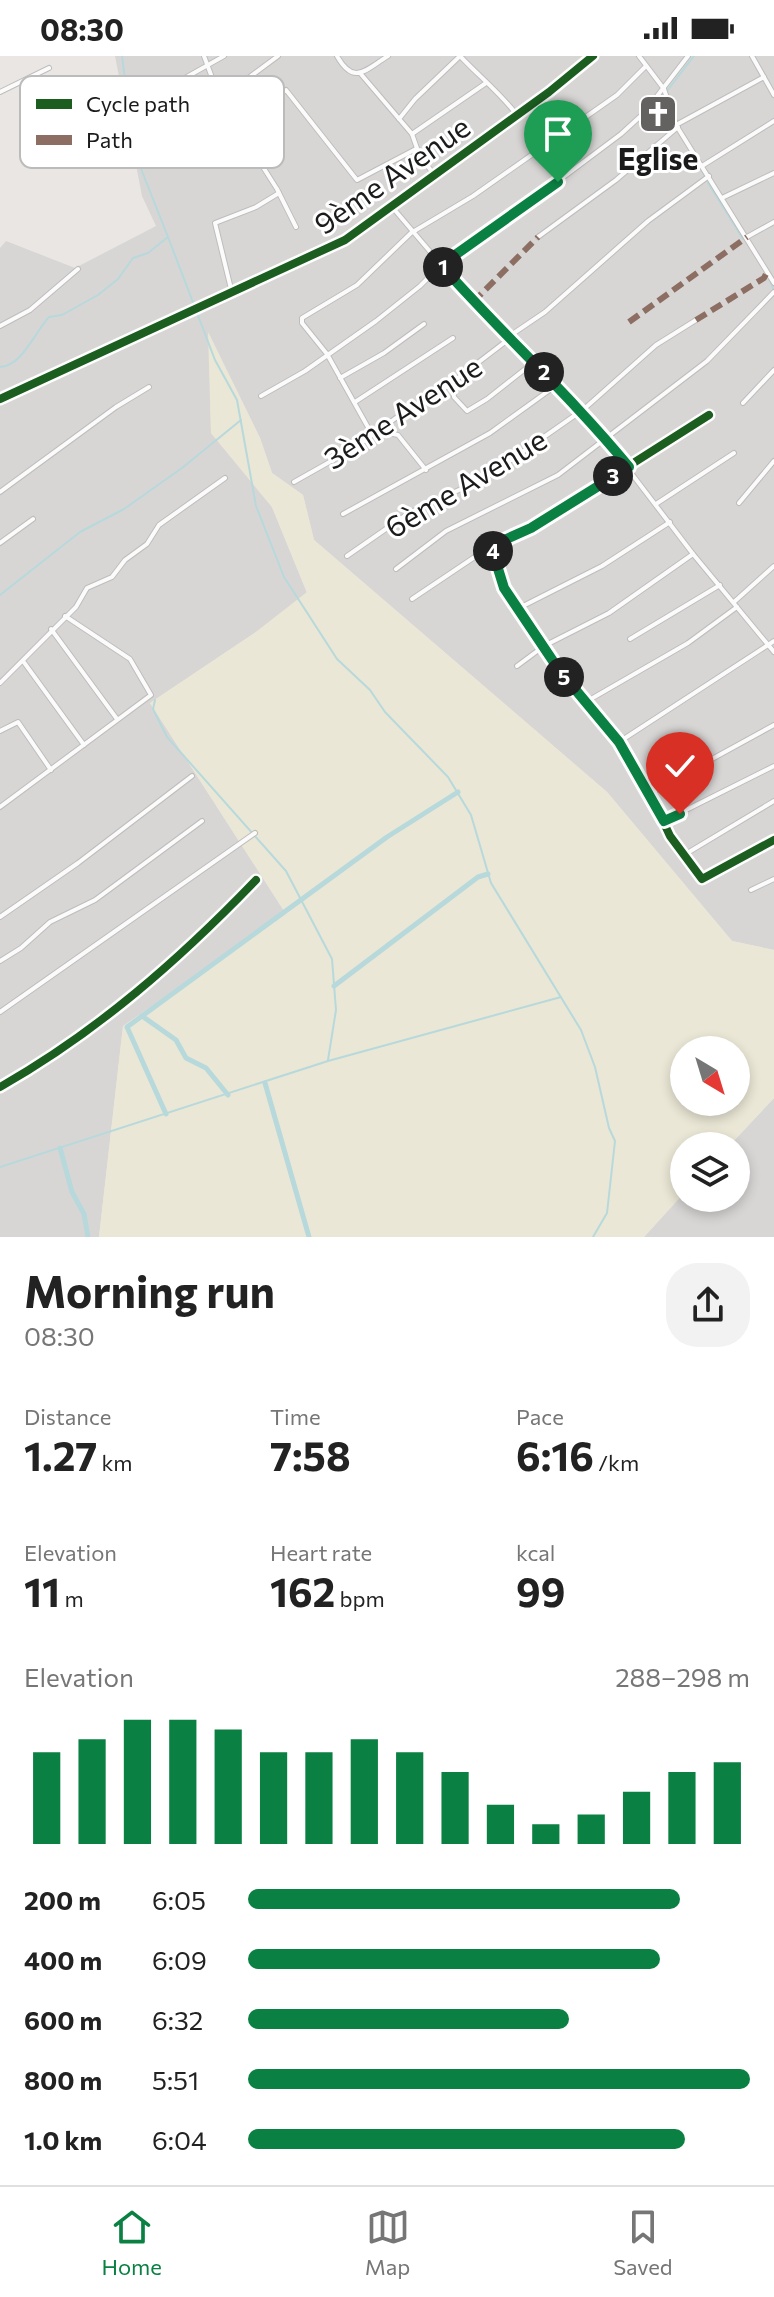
<!DOCTYPE html>
<meta charset="utf-8">
<style>
:root{--surface:#fff;--page:#f2f2f2;--text:#222;--muted:#767676;--line:#e0e0e0;--accent:#0b8043}
body{margin:0;font-family:Commissioner,sans-serif;background:var(--page);color:var(--text);height:100vh;display:flex;flex-direction:column;font-size:30px;white-space:nowrap}
*{box-sizing:border-box;margin:0}
p{font-size:26px;color:var(--muted)}
.icon{flex:none;width:44px;height:44px;fill:none;stroke:currentColor;stroke-width:2;stroke-linecap:round;stroke-linejoin:round}
.map{position:relative;height:1181px;overflow:hidden}
.sheet{display:flex;flex-direction:column;background:var(--surface);flex:1}
.sheet>*{flex:none}
.needle{width:52px;rotate:142deg}
.fabs{position:absolute;left:670px;top:980px;display:grid;gap:16px}
.fabs a{display:grid;place-items:center;width:80px;height:80px;border-radius:50%;background:var(--surface);box-shadow:0 4px 12px #0003;font-size:40px}
.pin{position:absolute;display:grid;place-items:center;width:68px;height:68px;color:#fff;margin:-82px -34px;border-radius:50% 50% 50% 0;rotate:-45deg;box-shadow:0 0 8px #0007}
.pin .icon{rotate:45deg}
.km{position:absolute;width:40px;height:40px;margin:-20px;border-radius:50%;background:#222;color:#fff;font-size:22px;line-height:40px;text-align:center}
.round{display:grid;place-items:center;flex:none;width:84px;height:84px;border-radius:32px;background:var(--page)}
.headline{display:flex;align-items:center;justify-content:space-between;height:136px;padding:0 24px}
h1{font-size:44px;font-weight:700;line-height:60px}
.stats{display:grid;grid-template-columns:repeat(3,1fr);gap:12px;height:136px;padding:8px 24px}
.stats div{display:grid;align-content:center}
.stats b{font-size:40px;font-weight:700}
.stats small{font-size:22px;font-weight:400}
.stats p{font-size:22px}
.chart{height:224px;padding:16px 24px}
.chart p{display:flex;justify-content:space-between}
.chart svg{width:100%;height:144px;margin-top:8px;stroke:var(--accent);stroke-width:6}
ul{padding:0 24px;list-style:none;font-size:26px}
li{display:grid;grid-template-columns:128px 96px 1fr;align-items:center;height:60px}
li i{height:20px;border-radius:10px;background:var(--accent)}
.status{display:flex;justify-content:space-between;align-items:center;height:56px;padding:0 40px;background:var(--surface);direction:ltr}
.status svg{height:22px;fill:currentColor}
.dock{display:flex;justify-content:space-around;align-items:center;height:112px;border-top:2px solid var(--line);background:var(--surface);font-size:22px;color:var(--muted)}
.dock a{display:grid;justify-items:center;gap:4px}
.dock .on{color:var(--accent)}
.map>svg:first-child{display:block}
.residential{fill:#d8d6d5}
.farmland{fill:#eae7d6;fill-rule:evenodd}
.lines{fill:none;stroke-linecap:round;stroke-linejoin:round}
.stream{stroke:#b7d9db;stroke-width:2}
.canal{stroke:#b7d9db;stroke-width:5}
.street-casing{stroke:#bfbdbc;stroke-width:6}
.street{stroke:#fcfbfb;stroke-width:4}
.quiet{stroke:#8d6e63;stroke-width:6;stroke-dasharray:12 6;stroke-linecap:butt}
.cycleway-casing{stroke:#fff;stroke-width:13}
.cycleway{stroke:#1b5e20;stroke-width:8}
.route-casing{stroke:#fff;stroke-width:16}
.route{stroke:#0b8043;stroke-width:10}
.labels{text-anchor:middle;dominant-baseline:central;stroke-width:6;stroke-linejoin:round;paint-order:stroke}
.poi-label{font-size:30px;font-weight:bold;fill:#1b1b1b;stroke:#fff}
.street-label{font-size:30px;fill:#1b1b1b;stroke:#fff}
.key{fill:#fff;stroke:#bbb;stroke-width:2}
.key-label{font-size:22px;fill:#1b1b1b}
</style>
<div class="status"><b>08:30</b><svg viewBox="0 0 49 12"><path d="M0 12V9h3v3zM5 12V6h3v6zM10 12V3h3v9zM15 12V0h3v12zM26 1h20v11H26zM47 4h2v5h-2z"/></svg></div>
<div class="map">
<svg width="774" height="1181" viewBox="0 0 774 1181">
<rect width="100%" height="100%" fill="#e9e6e3"/>
<g class="residential">
<path d="M115,0H774V894L732,885L607,736L314,484L303,439L272,417L260,382L209,278L211,377L272,451L307,537L256,576L150,647L286,858L123,970L99,1181H0V192L6,185L75,212L156,170L142,140Z"/>
<path d="M774,1042V1181H644L684,1137V1142H736V1090H729Z"/>
</g>
<path class="farmland" d="M208,276L260,382L272,417L303,439L314,484L607,736L732,885L774,894V1042L729,1090H684V1137L644,1181H99L123,970L286,858L150,647L256,576L307,536L272,451L211,377ZM684,994H736V1046H684Z"/>
<g class="lines">
<g class="stream">
<path d="M667,35L694,0"/>
<path d="M700,111L707,124"/>
<path d="M708,127L743,183"/>
<path d="M168,181L215,304L237,344L256,450L284,521L337,603L370,634L385,656L448,721L471,759L491,827L581,974L595,1011L609,1072L615,1085L607,1157L593,1181"/>
<path d="M769,222L774,235"/>
<path d="M0,311C22,310 35,276 49,261L62,259L98,239L118,223L133,202L148,197L168,181L130,85L131,71L122,0"/>
<path d="M0,539L80,476L124,453L182,412L241,364"/>
<path d="M767,592L774,588"/>
<path d="M155,644L153,653L167,681L286,815L332,903L336,954L328,1004"/>
<path d="M0,1111L328,1005L561,941"/>
</g>
<g class="canal">
<path d="M334,930L478,821L488,818"/>
<path d="M142,960L176,984L186,1002L206,1012L228,1039"/>
<path d="M265,1027L309,1181"/>
<path d="M166,1058L127,971L387,781L458,736"/>
<path d="M60,1092L72,1136L84,1158L88,1181"/>
</g>
<g class="street-casing">
<g id="street">
<path d="M204,0L220,43L277,133L296,171"/>
<path d="M337,0C354,30 365,14 388,0"/>
<path d="M639,0L664,33L676,69L774,227"/>
<path d="M752,0L774,39"/>
<path d="M461,1C480,21 500,37 517,59"/>
<path d="M360,17L412,78L419,98L435,120"/>
<path d="M167,32L224,0"/>
<path d="M0,36L49,12"/>
<path d="M399,63L415,43L460,0"/>
<path d="M182,66L220,43L278,0"/>
<path d="M676,69L764,21"/>
<path d="M238,70L286,34L357,124L416,93"/>
<path d="M412,78L486,27"/>
<path d="M702,110L774,65"/>
<path d="M722,142L774,117"/>
<path d="M393,152L473,246L558,328L599,375L693,498L774,596"/>
<path d="M538,181L616,124L678,71"/>
<path d="M747,181L774,166"/>
<path d="M232,237L215,167L256,151L279,137"/>
<path d="M0,270L30,254L78,213"/>
<path d="M508,281L545,256L648,165L709,120"/>
<path d="M340,322L384,297L424,268"/>
<path d="M452,327L454,341L467,355L487,343L534,306"/>
<path d="M261,340L305,315L376,265L420,230L441,209L490,176L621,78L644,57L688,0"/>
<path d="M0,343L345,184L549,36L593,0"/>
<path d="M355,346L453,282"/>
<path d="M743,347L774,314"/>
<path d="M709,359L531,472L491,490L504,532L559,614L619,686L650,737L670,780L702,823L774,784"/>
<path d="M426,414L398,379L369,373L327,298L302,267V262L357,229L411,177L473,140L617,39L646,10"/>
<path d="M294,426L356,391L400,359L420,351L509,283"/>
<path d="M0,436L116,351L149,331"/>
<path d="M739,447L774,405"/>
<path d="M656,448L734,397"/>
<path d="M343,458L490,377L558,328"/>
<path d="M0,487L33,463"/>
<path d="M347,500L409,457L485,422L584,353L656,289L696,264"/>
<path d="M396,513L446,475L558,419L707,305L774,236"/>
<path d="M412,543L491,490"/>
<path d="M734,546L774,510"/>
<path d="M519,552L602,510L670,466"/>
<path d="M51,573L117,663"/>
<path d="M630,583L720,529"/>
<path d="M23,605L84,689"/>
<path d="M517,610L544,590L609,557L693,498"/>
<path d="M0,627L76,551L87,532L112,521L125,504L147,488L159,469L225,422"/>
<path d="M584,647L688,587L737,551"/>
<path d="M0,675L18,666L51,714"/>
<path d="M619,686L774,585"/>
<path d="M650,737L774,669"/>
<path d="M0,751L151,639L130,603L65,560"/>
<path d="M664,765L774,710"/>
<path d="M684,799L774,745"/>
<path d="M751,834L774,823"/>
<path d="M0,861L78,807L192,720"/>
<path d="M0,905L21,892L50,866L95,844L202,765"/>
<path d="M0,956L255,777"/>
<path d="M0,1031C97,976 179,904 256,824"/>
</g>
</g>
<use href="#street" class="street"/>
<g class="quiet">
<path d="M473,246L538,181"/>
<path d="M696,264L764,222L767,216"/>
<path d="M629,266L747,181"/>
</g>
<g class="cycleway-casing">
<g id="cycleway">
<path d="M0,343L345,184L549,36L593,0"/>
<path d="M709,359L531,472L491,490L504,532L559,614L619,686L650,737L670,780L702,823L774,784"/>
<path d="M0,1031C97,976 179,904 256,824"/>
</g>
</g>
<use href="#cycleway" class="cycleway"/>
</g>
<g class="lines">
<g class="route-casing">
<path id="route" d="M558,126L441,209C502,278 570,339 629,411L531,472L491,490L504,532L559,614L619,686L664,765L680,758"/>
</g>
<use href="#route" class="route"/>
</g>
<defs>
<g id="church-square" transform="scale(2)"><rect x="-9" y="-9" width="18" height="18" rx="4" fill="#636261" stroke="#fff"/><path d="M-1.2-6h2.4v3.5h3.3v2.4h-3.3V6h-2.4V-.1h-3.3v-2.4h3.3Z" fill="#fff"/></g>
</defs>
<g fill-rule="evenodd">
<use href="#church-square" x="658" y="58"/>
</g>
<g class="labels">
<g class="poi-label">
<text x="658" y="101">Eglise</text>
</g>
<g class="street-label">
<text transform="translate(391 118) rotate(-35)">9ème Avenue</text>
<text transform="translate(402 355) rotate(-33)">3ème Avenue</text>
<text transform="translate(465 426) rotate(-31)">6ème Avenue</text>
</g>
</g>
<rect x="20" y="20" width="264" height="92" rx="12" class="key"/>
<rect x="36" y="43" width="36" height="10" fill="#1b5e20"/>
<rect x="36" y="79" width="36" height="10" fill="#8d6e63"/>
<g class="key-label">
<text x="86" y="56">Cycle path</text>
<text x="86" y="92">Path</text>
</g>
</svg>
<div class="fabs">
<a><svg class="needle" viewBox="-14 -14 28 28"><path d="M0-13l5 13h-10z" fill="#e53935"/><path d="M0 13l5-13h-10z" fill="#767676"/></svg></a>
<a><svg class="icon" aria-label="layers" viewBox="0 0 24 24"><path d="M12 4l9 5-9 5-9-5zM3 14l9 5 9-5"/></svg></a>
</div>
<div class="pin" style="left:558px;top:126px;background:#1e9e55"><svg class="icon" aria-label="arrive" viewBox="0 0 24 24"><path d="M6 21V4h12l-3 4 3 4H6"/></svg></div>
<div class="pin" style="left:680px;top:758px;background:#d93025"><svg class="icon" aria-label="check" viewBox="0 0 24 24"><path d="M5 12l5 5 9-10"/></svg></div>
<b class="km" style="left:443px;top:211px">1</b>
<b class="km" style="left:544px;top:316px">2</b>
<b class="km" style="left:613px;top:420px">3</b>
<b class="km" style="left:493px;top:495px">4</b>
<b class="km" style="left:564px;top:621px">5</b>
</div>
<section class="sheet">
<div class="headline"><div><h1>Morning run</h1><p>08:30</p></div><a class="round"><svg class="icon" aria-label="share" viewBox="0 0 24 24"><path d="M12 15V3M7 8l5-5 5 5M5 13v7h14v-7"/></svg></a></div>
<div class="stats">
<div><p>Distance</p><b>1.27<small> km</small></b></div>
<div><p>Time</p><b>7:58</b></div>
<div><p>Pace</p><b>6:16<small> /km</small></b></div>
</div>
<div class="stats">
<div><p>Elevation</p><b>11<small> m</small></b></div>
<div><p>Heart rate</p><b>162<small> bpm</small></b></div>
<div><p>kcal</p><b>99</b></div>
</div>
<div class="chart"><p><span>Elevation</span>288–298 m</p>
<svg viewBox="0 0 160 44" preserveAspectRatio="none"><path d="M5 44V16M15 44V12M25 44V6M35 44V6M45 44V9M55 44V16M65 44V16M75 44V12M85 44V16M95 44V22M105 44V32M115 44V38M125 44V35M135 44V28M145 44V22M155 44V19"/></svg>
</div>
<ul>
<li><b>200 m</b>6:05<i style="width:86%"></i></li>
<li><b>400 m</b>6:09<i style="width:82%"></i></li>
<li><b>600 m</b>6:32<i style="width:64%"></i></li>
<li><b>800 m</b>5:51<i style="width:100%"></i></li>
<li><b>1.0 km</b>6:04<i style="width:87%"></i></li>
</ul>
</section>
<nav class="dock">
<a class="on"><svg class="icon" aria-label="home" viewBox="0 0 24 24"><path d="M3 11l9-7 9 7M6 9v11h12V9"/></svg>Home</a>
<a><svg class="icon" aria-label="map" viewBox="0 0 24 24"><path d="M3 6l6-2 6 2 6-2v14l-6 2-6-2-6 2zM9 4v14M15 6v14"/></svg>Map</a>
<a><svg class="icon" aria-label="saved" viewBox="0 0 24 24"><path d="M7 4h10v16l-5-4-5 4z"/></svg>Saved</a>
</nav>
